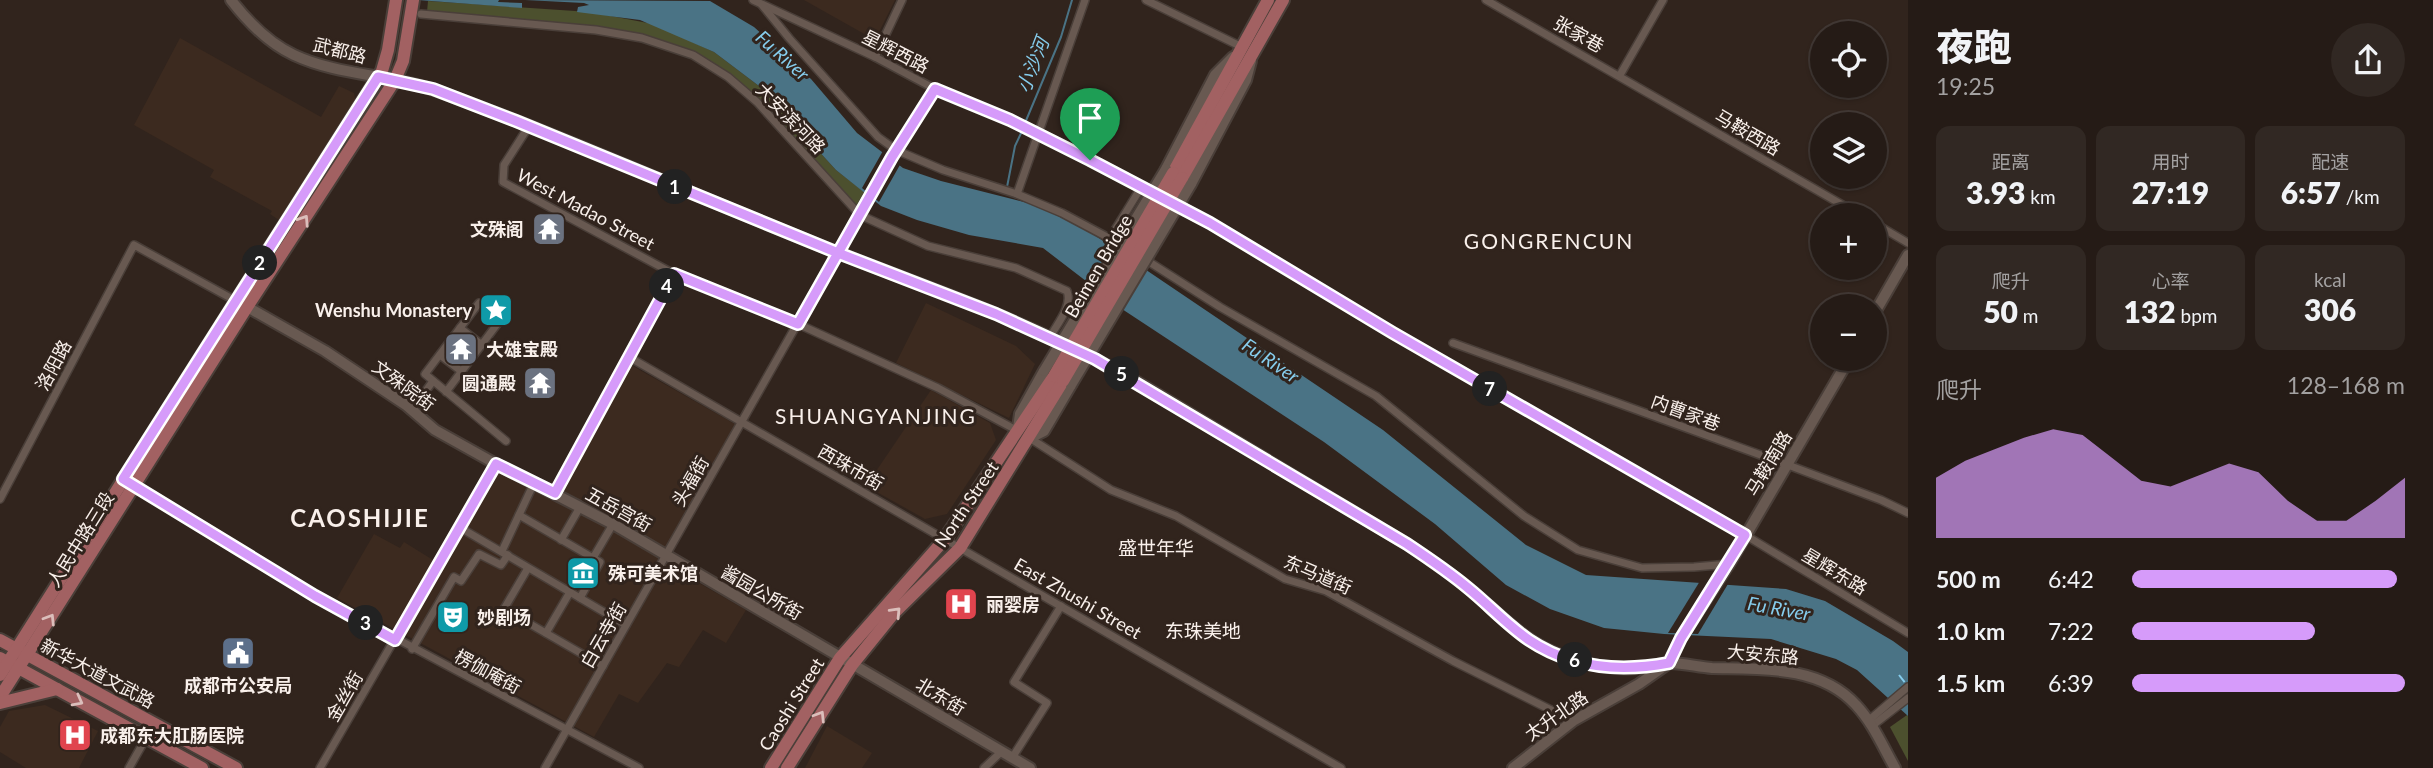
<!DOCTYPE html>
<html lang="zh">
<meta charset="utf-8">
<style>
:root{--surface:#251b16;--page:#312823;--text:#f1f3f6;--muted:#a3a1a1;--line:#423935;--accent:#d69bfa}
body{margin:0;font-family:Lato,"Noto Sans SC",sans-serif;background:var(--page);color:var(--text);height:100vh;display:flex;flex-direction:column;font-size:26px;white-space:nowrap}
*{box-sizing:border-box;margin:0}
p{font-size:23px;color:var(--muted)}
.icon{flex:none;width:38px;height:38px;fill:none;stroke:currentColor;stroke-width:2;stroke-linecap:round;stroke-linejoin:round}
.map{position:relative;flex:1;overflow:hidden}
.sheet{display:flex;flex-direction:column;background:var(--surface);width:525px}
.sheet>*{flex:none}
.controls{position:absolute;left:1810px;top:21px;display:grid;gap:14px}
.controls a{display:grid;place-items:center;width:77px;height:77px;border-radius:50%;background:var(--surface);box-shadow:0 2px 5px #0004,0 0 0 2px var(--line);font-size:35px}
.pin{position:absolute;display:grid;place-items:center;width:60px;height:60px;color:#fff;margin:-72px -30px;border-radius:50% 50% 50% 0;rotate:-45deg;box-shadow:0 0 7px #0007}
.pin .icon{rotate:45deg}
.km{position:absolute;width:35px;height:35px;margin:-18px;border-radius:50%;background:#222;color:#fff;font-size:19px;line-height:35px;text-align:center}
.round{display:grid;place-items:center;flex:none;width:74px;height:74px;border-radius:37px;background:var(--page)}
.headline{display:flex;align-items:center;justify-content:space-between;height:119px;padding:0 28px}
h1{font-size:38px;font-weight:800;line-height:52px}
.stats{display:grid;grid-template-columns:repeat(3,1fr);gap:10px;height:119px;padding:7px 28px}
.stats div{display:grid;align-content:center;border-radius:14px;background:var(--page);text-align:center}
.stats b{font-size:30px;font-weight:800}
.stats small{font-size:19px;font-weight:400}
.stats p{font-size:19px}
.chart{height:196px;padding:14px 28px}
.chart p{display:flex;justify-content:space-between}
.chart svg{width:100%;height:126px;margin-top:7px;fill:var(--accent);opacity:.7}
ul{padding:0 28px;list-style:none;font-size:23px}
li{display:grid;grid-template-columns:112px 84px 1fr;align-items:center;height:52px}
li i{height:18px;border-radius:9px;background:var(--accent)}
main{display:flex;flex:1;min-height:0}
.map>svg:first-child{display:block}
.built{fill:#3c2a1f}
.green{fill:#4c502e}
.water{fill:#4a7385}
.pier{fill:#31241d}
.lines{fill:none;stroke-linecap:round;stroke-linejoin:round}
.stream{stroke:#4a7385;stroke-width:2}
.ferry{stroke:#86cded;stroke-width:2;stroke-dasharray:9 7;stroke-linecap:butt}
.street-casing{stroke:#4a3f39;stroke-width:10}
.secondary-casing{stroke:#4a3f39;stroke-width:14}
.primary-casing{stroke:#4a3f39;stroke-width:16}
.street{stroke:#685951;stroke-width:7}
.secondary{stroke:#685951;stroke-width:10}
.primary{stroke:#a26162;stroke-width:12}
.secondary-bridge-casing{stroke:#4a3f39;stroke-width:14;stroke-linecap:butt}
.primary-bridge-casing{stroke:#4a3f39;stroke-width:16;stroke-linecap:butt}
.secondary-bridge{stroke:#685951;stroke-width:10}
.primary-bridge{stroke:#a26162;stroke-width:12}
.oneway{stroke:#dbbebb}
.route-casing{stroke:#fff;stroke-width:14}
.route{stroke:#d69bfa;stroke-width:9}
.labels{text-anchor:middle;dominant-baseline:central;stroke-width:6;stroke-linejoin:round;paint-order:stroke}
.street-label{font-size:18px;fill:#f9f0eb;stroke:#31241d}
.poi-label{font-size:18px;font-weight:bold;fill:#f9f0eb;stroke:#31241d;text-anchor:start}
.water-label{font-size:19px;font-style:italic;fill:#86cded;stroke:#31241d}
.neighbourhood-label{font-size:19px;fill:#f9f0eb;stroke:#31241d}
.quarter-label{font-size:21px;letter-spacing:2px;fill:#f9f0eb;stroke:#31241d}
.district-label{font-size:24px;font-weight:bold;letter-spacing:2px;fill:#f9f0eb;stroke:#31241d}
</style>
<main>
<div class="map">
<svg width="1908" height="768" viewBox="0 0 1908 768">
<rect width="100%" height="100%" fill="#31241d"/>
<g class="built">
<path d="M804,0H895L875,40Z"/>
<path d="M180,38L321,117L339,86L354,93L356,103L279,220L270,214L272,211L210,177L214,170L134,125Z"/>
<path d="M926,303L1016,346L1035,364L1009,418L896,363Z"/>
<path d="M631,365L735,424L659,560L746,610L726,643L703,630L679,667L667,663L638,703L619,694L594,737L337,598L374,534L400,548L404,542L433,560L487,466L555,502Z"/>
<path d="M931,390L990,423L996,440L947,514L925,519L866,486Z"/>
<path d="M45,705L98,731L79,768H26L0,752V727L9,711Z"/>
<path d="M827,726L872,753L862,768H805Z"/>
</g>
<g class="green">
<path d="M428,1L590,12L653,24L714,52L759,86L836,170L864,192L856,206L727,75L651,38L427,12Z"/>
<path d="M1907,715L1908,716V761L1890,727Z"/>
</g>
<g class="water">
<path d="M418,0H499L498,2L522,3V8Z"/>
<path d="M525,0L710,1L754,27L811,79L857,133L903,168L941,181L1032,204L1084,228L1383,430L1526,545L1586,575L1786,589L1825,601L1893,641L1908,652V716L1857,670L1836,659L1771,639L1664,634L1604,628L1550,609L1506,585L1435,524L1324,442L1125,311L1043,248L969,235L917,220L881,206L836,170L759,86L714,52L640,20L577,12L578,7L589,5L584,3Z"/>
</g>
<g class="pier">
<path d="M884,149L901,163L879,202L862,188Z"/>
<path d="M1700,581L1728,584L1698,634L1668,633Z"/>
</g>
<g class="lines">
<g class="stream">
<path d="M1025,123L1061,37L1072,0"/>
<path d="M1007,187L1015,146L1023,129"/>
</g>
<path class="ferry" d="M1899,675L1907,685"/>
<g class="street-casing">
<g id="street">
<path d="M753,0L875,57L935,89L1010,120L1153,192"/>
<path d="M1146,0L1244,48"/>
<path d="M1486,0L1860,215"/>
<path d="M762,5L789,38L878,137L896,150L943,170L1017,194L1062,213L1124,246"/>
<path d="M421,14L596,30L642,38L693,55L728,77L757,102L860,215L928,246L1016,268L1067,291C1073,306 1057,324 1050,337"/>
<path d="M875,57L902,0"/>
<path d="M1620,75L1663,0"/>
<path d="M529,126L504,165L503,182L674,274L798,324L938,388L1018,431"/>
<path d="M1017,194L1085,0"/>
<path d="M1176,205L1590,447L1745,535L1908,633"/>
<path d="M1874,223L1908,243"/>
<path d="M1110,238L1142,186"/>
<path d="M1143,258L1220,307L1376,396L1524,516L1578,550L1642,568L1694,567L1729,564"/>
<path d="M460,328L482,345"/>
<path d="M1453,343L1788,465L1881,500L1908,513"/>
<path d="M440,355L461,371"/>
<path d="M629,357L1341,768"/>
<path d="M446,392L501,319L479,303L425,374L506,441"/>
<path d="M412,410L433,381"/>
<path d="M1028,437L1111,490L1176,516L1285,579L1326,591L1453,661L1573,721"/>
<path d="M132,485L315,595L639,768"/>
<path d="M554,493L674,274"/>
<path d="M0,499L134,245L236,301"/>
<path d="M519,515L600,562L580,598"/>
<path d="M459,527L626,625"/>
<path d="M561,540L580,507"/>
<path d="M502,551L534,483"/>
<path d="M593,558L613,524"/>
<path d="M528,568L504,609L603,666"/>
<path d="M546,633L570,592"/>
<path d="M412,649L454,577L461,581L479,554L501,565L508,555"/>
<path d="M1868,721L1908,687"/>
<path d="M1872,726L1908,698"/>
<path d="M1012,758L1047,703L1014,682L1061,606"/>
<path d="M129,768L146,738"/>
<path d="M320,768L496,464"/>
<path d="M545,768L892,157L935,89"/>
<path d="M984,768L1001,752"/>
</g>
</g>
<g class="secondary-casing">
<g id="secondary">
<path d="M231,0C248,22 268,43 294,55C339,76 390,74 437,91C557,134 675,187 794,235C885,273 980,303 1068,346"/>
<path d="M1166,169L1215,75L1233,57"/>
<path d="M1191,184L1246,80L1251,61"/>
<path d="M242,304L325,351L406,405L435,430L496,464L613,524L1030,768"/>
<path d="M1874,314L1908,255"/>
<path d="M1083,353L1127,376L1407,544C1428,558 1448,572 1467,587C1500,614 1525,644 1566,657C1589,665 1614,670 1638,668C1649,668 1659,663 1670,663C1684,663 1698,667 1712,668C1760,669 1820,665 1856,705C1873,723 1883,747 1895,768"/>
<path d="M1018,428L1020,414L1044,371"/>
<path d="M1030,438L1044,431L1071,385"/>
<path d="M1513,768L1573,721L1639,684L1669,663L1681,638L1729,564L1849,359"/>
</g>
</g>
<g class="primary-casing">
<g id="primary">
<path d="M1173,173L1268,0"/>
<path d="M1182,178L1283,0"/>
<path d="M0,640L236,768"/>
<path d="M0,658L202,768"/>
<path d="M0,675L382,71L388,50L396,0"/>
<path d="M0,697L247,307L395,80L403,61L413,0"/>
<path d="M0,703L57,689"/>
<path d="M771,768L840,658L945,539L1054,376"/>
<path d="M787,768L852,665L894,613L960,548L1063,381"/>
</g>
</g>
<use href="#street" class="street"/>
<use href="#secondary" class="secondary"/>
<use href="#primary" class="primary"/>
<g class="secondary-bridge-casing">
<g id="secondary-bridge">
<path d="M1044,371L1166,169"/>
<path d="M1071,385L1191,184"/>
</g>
</g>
<g class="primary-bridge-casing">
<g id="primary-bridge">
<path d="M1054,376L1173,173"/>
<path d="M1063,381L1182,178"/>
</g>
</g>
<use href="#secondary-bridge" class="secondary-bridge"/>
<use href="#primary-bridge" class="primary-bridge"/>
</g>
<defs><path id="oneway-chevron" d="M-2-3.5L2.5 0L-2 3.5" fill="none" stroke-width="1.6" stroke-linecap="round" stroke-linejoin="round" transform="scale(1.75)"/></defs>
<g class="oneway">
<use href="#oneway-chevron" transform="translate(304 220) rotate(-57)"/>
<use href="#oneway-chevron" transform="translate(896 612) rotate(-47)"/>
<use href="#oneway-chevron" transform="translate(50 619) rotate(-58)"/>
<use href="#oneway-chevron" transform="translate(78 701) rotate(28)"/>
<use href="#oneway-chevron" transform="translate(820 716) rotate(-58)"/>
</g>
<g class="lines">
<g class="route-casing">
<path id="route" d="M1090,160L1010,120L935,89L892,157L838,253L516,121L433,89L378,77L123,479L315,596L395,640L496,464L555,493L674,274L798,324L838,253L996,314L1095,359L1407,544C1428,558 1449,572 1468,588C1489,605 1507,625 1529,640C1571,668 1621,672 1669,663L1681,638L1745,535L1393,333L1210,223L1090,160"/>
</g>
<use href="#route" class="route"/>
</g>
<defs>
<g id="temple-square" transform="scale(1.75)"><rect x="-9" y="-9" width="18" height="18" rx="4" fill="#6b7280" stroke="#31241d"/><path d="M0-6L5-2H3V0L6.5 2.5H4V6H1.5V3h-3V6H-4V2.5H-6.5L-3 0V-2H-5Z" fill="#fff"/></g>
<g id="sight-square" transform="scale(1.75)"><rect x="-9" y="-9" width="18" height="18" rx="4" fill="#0f9aa8" stroke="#31241d"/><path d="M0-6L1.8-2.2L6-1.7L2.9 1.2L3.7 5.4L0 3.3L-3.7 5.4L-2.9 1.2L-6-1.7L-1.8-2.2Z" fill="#fff"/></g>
<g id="museum-square" transform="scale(1.75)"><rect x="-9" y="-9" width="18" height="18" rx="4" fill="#0f9aa8" stroke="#31241d"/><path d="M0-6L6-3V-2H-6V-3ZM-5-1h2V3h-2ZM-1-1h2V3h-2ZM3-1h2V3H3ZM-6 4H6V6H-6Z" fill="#fff"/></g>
<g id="hospital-square" transform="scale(1.75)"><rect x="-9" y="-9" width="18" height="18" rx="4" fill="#e0444e" stroke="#31241d"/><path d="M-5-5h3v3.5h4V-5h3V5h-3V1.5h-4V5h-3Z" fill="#fff"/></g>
<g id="theatre-square" transform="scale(1.75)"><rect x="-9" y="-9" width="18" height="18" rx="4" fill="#0f9aa8" stroke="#31241d"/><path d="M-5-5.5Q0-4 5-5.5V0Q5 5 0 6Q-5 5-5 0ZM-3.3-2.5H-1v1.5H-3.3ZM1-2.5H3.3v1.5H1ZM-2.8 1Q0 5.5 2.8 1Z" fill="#fff"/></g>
<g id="civic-square" transform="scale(1.75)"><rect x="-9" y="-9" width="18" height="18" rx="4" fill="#5c6f8a" stroke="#31241d"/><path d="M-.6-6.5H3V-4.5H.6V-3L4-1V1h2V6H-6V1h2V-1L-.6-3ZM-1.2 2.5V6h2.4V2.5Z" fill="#fff"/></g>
</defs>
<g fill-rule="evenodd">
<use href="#temple-square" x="549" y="229"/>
<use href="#sight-square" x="496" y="310"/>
<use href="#temple-square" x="461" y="349"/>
<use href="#temple-square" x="540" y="383"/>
<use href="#museum-square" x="583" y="573"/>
<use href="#hospital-square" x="961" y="604"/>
<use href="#theatre-square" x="453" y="617"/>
<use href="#civic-square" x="238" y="653"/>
<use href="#hospital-square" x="75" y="735"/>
</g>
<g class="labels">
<g class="street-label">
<text transform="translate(1579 34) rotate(29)">张家巷</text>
<text transform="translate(340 50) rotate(14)">武都路</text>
<text transform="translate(896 51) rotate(27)">星辉西路</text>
<text transform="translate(791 118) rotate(46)">大安滨河路</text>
<text transform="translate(1748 132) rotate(30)">马鞍西路</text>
<text transform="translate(586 209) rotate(28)">West Madao Street</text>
<text transform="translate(1098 266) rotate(-60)">Beimen Bridge</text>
<text transform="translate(53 365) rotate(-62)">洛阳路</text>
<text transform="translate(404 385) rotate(36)">文殊院街</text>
<text transform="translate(1686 412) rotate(20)">内曹家巷</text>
<text transform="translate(1768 463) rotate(-59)">马鞍南路</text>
<text transform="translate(851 467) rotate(30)">西珠市街</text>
<text transform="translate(690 481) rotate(-60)">头福街</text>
<text transform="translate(966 504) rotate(-56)">North Street</text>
<text transform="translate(619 509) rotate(29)">五岳宫街</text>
<text transform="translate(80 539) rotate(-58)">人民中路三段</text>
<text transform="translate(1835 571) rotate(31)">星辉东路</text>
<text transform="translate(1318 574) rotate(23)">东马道街</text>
<text transform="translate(762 592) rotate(30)">酱园公所街</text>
<text transform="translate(1078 598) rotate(30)">East Zhushi Street</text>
<text transform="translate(603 635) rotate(-60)">白云寺街</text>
<text transform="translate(1763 654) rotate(5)">大安东路</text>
<text transform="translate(488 671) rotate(28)">楞伽庵街</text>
<text transform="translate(98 673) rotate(28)">新华大道文武路</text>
<text transform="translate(344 696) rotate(-60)">金丝街</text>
<text transform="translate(941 696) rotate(31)">北东街</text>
<text transform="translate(791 704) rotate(-58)">Caoshi Street</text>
<text transform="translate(1556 715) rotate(-35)">太升北路</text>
</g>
<g class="poi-label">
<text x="524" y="229" text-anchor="end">文殊阁</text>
<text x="472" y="310" text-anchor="end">Wenshu Monastery</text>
<text x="486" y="349">大雄宝殿</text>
<text x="516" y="383" text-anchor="end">圆通殿</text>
<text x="608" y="573">殊可美术馆</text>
<text x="986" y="604">丽婴房</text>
<text x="477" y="617">妙剧场</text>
<text x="238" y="685" text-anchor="middle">成都市公安局</text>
<text x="100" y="735">成都东大肛肠医院</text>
</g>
<g class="water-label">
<text transform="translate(783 55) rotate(42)">Fu River</text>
<text transform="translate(1032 65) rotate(-69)">小沙河</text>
<text transform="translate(1271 360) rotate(34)">Fu River</text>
<text transform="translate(1779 608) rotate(10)">Fu River</text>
</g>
<g class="neighbourhood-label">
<text x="1156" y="547">盛世年华</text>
<text x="1203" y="630">东珠美地</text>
</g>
<g class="quarter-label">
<text x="1549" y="240">GONGRENCUN</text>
<text x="876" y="415">SHUANGYANJING</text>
</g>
<g class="district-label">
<text x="360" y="517">CAOSHIJIE</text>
</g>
</g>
</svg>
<div class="controls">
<a><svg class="icon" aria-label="locate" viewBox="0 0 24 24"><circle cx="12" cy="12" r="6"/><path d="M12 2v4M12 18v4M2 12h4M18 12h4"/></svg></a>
<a><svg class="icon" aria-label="layers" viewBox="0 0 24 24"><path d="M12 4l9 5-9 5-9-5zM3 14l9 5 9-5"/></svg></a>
<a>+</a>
<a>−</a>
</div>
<div class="pin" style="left:1090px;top:160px;background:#1e9e55"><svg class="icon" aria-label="arrive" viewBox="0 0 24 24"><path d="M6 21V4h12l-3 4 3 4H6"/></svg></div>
<b class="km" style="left:675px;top:187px">1</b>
<b class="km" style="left:260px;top:263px">2</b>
<b class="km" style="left:366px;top:623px">3</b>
<b class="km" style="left:667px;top:286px">4</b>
<b class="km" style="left:1122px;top:374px">5</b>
<b class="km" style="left:1575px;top:660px">6</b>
<b class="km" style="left:1490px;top:389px">7</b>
</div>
<section class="sheet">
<div class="headline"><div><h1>夜跑</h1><p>19:25</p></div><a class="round"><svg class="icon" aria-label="share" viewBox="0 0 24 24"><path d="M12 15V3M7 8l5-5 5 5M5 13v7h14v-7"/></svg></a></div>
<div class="stats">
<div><p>距离</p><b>3.93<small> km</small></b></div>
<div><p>用时</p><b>27:19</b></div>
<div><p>配速</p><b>6:57<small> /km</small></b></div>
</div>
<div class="stats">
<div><p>爬升</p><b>50<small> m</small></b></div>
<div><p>心率</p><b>132<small> bpm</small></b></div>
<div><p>kcal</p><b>306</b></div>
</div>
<div class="chart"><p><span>爬升</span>128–168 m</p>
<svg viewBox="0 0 160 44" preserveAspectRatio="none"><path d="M0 44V23L10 17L20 13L30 9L40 6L50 8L60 16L70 24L80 26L90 22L100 18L110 21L120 31L130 38L140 38L150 31L160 23V44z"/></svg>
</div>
<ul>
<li><b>500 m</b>6:42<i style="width:97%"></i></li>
<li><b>1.0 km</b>7:22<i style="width:67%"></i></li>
<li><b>1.5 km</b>6:39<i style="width:100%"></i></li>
</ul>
</section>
</main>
